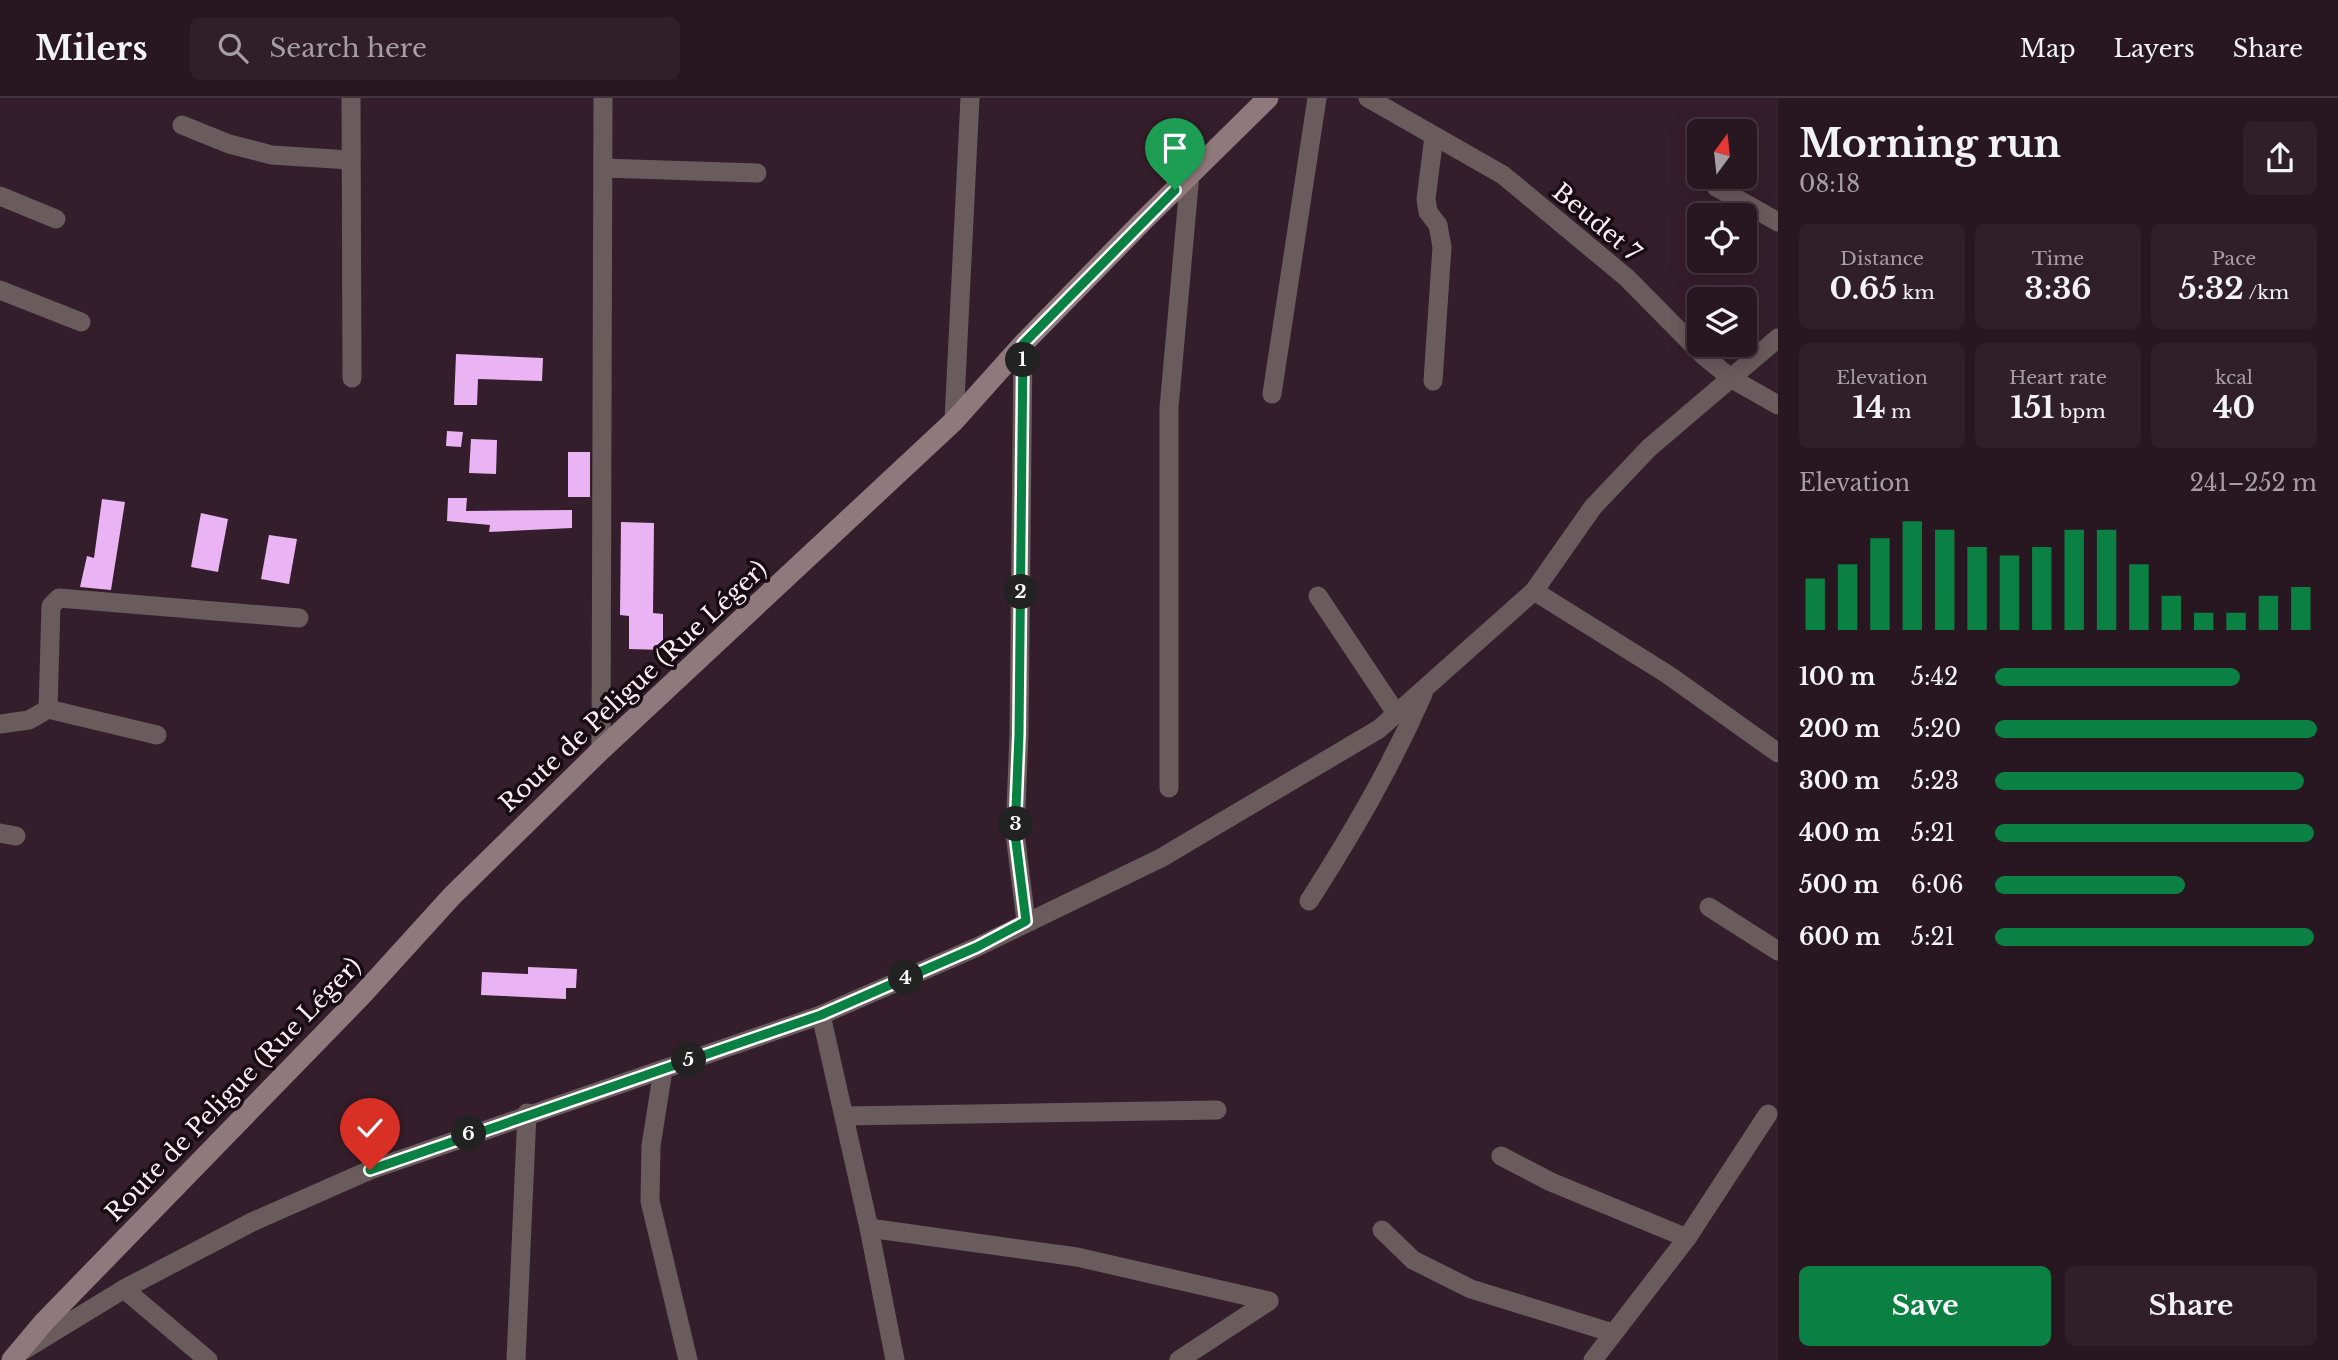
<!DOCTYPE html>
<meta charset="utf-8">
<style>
:root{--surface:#281620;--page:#301f29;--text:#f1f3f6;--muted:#a59fa5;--line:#44353e;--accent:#0b8043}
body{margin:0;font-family:"Libre Baskerville",serif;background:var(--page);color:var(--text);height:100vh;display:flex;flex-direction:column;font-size:26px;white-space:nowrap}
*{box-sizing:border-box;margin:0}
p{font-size:23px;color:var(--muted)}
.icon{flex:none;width:38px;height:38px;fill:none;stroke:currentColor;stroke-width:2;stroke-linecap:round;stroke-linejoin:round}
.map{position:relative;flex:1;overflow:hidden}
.details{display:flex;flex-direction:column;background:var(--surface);width:560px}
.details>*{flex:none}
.needle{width:46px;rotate:15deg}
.fabs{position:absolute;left:1687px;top:21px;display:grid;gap:14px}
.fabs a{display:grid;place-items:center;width:70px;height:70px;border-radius:10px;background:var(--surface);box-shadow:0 4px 18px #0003,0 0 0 2px var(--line);font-size:35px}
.pin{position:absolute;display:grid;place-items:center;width:60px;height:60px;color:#fff;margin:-72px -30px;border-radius:50% 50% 50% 0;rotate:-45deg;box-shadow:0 0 7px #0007}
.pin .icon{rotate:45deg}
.km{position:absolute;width:35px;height:35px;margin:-18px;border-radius:50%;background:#222;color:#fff;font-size:19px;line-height:35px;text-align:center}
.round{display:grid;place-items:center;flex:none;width:74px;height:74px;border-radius:10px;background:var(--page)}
.overview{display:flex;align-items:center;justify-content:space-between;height:119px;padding:0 21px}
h1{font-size:38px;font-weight:700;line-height:52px}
.stats{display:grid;grid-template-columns:repeat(3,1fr);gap:10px;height:119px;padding:7px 21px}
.stats div{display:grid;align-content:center;border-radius:10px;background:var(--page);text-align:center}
.stats b{font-size:30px;font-weight:700}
.stats small{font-size:19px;font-weight:400}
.stats p{font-size:19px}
.chart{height:196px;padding:14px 21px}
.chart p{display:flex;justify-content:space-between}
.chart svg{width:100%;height:126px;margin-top:7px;stroke:var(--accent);stroke-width:6}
.action{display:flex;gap:14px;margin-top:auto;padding:14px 21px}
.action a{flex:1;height:80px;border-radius:10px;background:var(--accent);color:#fff;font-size:28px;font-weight:700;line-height:80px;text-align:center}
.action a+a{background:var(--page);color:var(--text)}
ul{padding:0 21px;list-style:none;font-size:23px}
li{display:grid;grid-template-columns:112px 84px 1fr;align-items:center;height:52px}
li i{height:18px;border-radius:9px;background:var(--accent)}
header{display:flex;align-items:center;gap:42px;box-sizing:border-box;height:98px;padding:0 35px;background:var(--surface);border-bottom:2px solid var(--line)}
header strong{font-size:33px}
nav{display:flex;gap:38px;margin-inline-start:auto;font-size:24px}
.search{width:490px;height:63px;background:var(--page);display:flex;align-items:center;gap:18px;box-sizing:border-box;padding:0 24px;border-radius:10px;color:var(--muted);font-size:26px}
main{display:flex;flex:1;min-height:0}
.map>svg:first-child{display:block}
.building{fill:#e9b3f4}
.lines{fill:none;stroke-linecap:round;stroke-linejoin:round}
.street{stroke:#6a5b5d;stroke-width:19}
.secondary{stroke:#90797c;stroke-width:21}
.route-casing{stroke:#fff;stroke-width:14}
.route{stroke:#0b8043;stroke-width:9}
.labels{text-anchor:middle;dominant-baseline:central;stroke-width:7;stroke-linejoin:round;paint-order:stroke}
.street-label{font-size:24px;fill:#feedf6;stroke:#160c12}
</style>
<header>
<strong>Milers</strong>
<div class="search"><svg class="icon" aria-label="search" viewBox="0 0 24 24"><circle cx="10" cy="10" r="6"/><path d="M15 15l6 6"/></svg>Search here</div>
<nav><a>Map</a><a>Layers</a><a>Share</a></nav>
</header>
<main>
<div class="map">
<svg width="1778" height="1262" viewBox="0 0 1778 1262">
<rect width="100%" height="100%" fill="#351e2b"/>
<g class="building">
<path d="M456,256L543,260L542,283L478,281L477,307H454Z"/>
<path d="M447,333L463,334L461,349L446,348Z"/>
<path d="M471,341L497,342L496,376L469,375Z"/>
<rect x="568" y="354" width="22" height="45"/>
<path d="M448,400H467L466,413L572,412V430L489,434L490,427L447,423Z"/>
<path d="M102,401L125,404L111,492L80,489L87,458L94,460Z"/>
<path d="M201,415L228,421L218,474L191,469Z"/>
<path d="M621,424L654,425L653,515L663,516V552L629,551V518L620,517Z"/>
<path d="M269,437L297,441L289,486L261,481Z"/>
<path d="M528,869L577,871L576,890H566V901L481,897L482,874L528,876Z"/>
</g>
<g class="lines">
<g class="street">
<path d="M351,0L352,280"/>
<path d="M1368,0L1503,77L1627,180L1704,258L1732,281L1778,307"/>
<path d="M182,27L229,46L272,57L350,62"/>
<path d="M603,70L757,75"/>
<path d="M1716,89L1778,124"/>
<path d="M0,98L56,121"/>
<path d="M0,192L81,224"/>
<path d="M1023,246L1019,636L1015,736L1026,823"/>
<path d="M1433,283L1442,149L1438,127L1428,114L1426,101L1434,38"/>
<path d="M1272,296L1317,0"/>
<path d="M954,323L970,0"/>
<path d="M1534,493L1667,576L1778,655"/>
<path d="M1318,498L1396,615"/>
<path d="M48,611L157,637"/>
<path d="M0,626L29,622L48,611L51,508L59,500L299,520"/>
<path d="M601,652L603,0"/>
<path d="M1169,690V310L1190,76"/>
<path d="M0,735L16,738"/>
<path d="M1309,803C1353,734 1390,671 1423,596"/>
<path d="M1709,809L1778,853"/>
<path d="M821,917L869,1130L895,1262"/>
<path d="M663,972L651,1048L650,1103L688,1262"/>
<path d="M844,1018L1217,1012"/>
<path d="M1501,1058L1551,1084L1687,1140L1593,1262"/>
<path d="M869,1130L1077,1159L1269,1203"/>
<path d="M1382,1132L1413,1162L1471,1191L1613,1235"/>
<path d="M1687,1140L1768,1016"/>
<path d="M124,1191L208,1262"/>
<path d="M24,1252L124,1191L252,1124L370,1072L821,917L977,849L1161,760L1379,631L1534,493L1593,409L1649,350L1778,240"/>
<path d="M516,1262L527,1015"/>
<path d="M1179,1262L1269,1203"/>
</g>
<path class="secondary" d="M12,1262L44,1224L362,897L452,798L601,652L954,323L1023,246L1144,122L1268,0"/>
</g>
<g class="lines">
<g class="route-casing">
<path id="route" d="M370,1072L821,917L977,849L1026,823L1015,736L1019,636L1023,246L1175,92"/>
</g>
<use href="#route" class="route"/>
</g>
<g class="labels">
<g class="street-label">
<text transform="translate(1597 124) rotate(40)">Beudet 7</text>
<text transform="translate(633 588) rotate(-43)">Route de Peligue (Rue Léger)</text>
<text transform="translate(233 991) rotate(-46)">Route de Peligue (Rue Léger)</text>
</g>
</g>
</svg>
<div class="fabs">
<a><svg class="needle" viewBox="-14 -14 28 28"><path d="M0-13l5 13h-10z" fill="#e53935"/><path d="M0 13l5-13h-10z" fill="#a59fa5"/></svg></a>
<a><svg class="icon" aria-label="locate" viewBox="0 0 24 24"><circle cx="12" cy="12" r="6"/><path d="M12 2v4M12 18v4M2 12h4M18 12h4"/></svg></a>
<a><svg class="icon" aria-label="layers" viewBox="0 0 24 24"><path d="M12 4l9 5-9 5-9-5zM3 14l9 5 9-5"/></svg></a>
</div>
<div class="pin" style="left:1175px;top:92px;background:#1e9e55"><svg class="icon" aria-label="arrive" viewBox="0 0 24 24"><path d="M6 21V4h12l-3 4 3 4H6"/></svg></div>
<div class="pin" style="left:370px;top:1072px;background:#d93025"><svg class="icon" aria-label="check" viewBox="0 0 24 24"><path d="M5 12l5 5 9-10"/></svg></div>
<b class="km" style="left:1023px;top:262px">1</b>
<b class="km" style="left:1021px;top:494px">2</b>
<b class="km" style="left:1016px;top:726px">3</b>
<b class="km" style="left:906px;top:880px">4</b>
<b class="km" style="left:689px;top:962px">5</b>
<b class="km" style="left:469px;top:1036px">6</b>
</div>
<section class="details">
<div class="overview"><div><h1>Morning run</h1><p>08:18</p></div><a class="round"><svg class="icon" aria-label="share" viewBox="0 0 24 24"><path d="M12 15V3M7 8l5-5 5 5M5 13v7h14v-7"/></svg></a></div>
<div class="stats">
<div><p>Distance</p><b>0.65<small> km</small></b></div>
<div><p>Time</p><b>3:36</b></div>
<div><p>Pace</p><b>5:32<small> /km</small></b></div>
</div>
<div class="stats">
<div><p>Elevation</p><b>14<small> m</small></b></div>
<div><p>Heart rate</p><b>151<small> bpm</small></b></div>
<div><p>kcal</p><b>40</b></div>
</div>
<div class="chart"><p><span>Elevation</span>241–252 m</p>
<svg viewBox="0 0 160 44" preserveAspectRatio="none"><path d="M5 44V26M15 44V21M25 44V12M35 44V6M45 44V9M55 44V15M65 44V18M75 44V15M85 44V9M95 44V9M105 44V21M115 44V32M125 44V38M135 44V38M145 44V32M155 44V29"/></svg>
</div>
<ul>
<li><b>100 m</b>5:42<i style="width:76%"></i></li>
<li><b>200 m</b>5:20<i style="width:100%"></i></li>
<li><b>300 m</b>5:23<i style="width:96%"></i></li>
<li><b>400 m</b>5:21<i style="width:99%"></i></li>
<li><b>500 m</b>6:06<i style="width:59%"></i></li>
<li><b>600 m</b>5:21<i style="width:99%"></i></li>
</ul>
<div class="action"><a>Save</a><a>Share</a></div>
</section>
</main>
